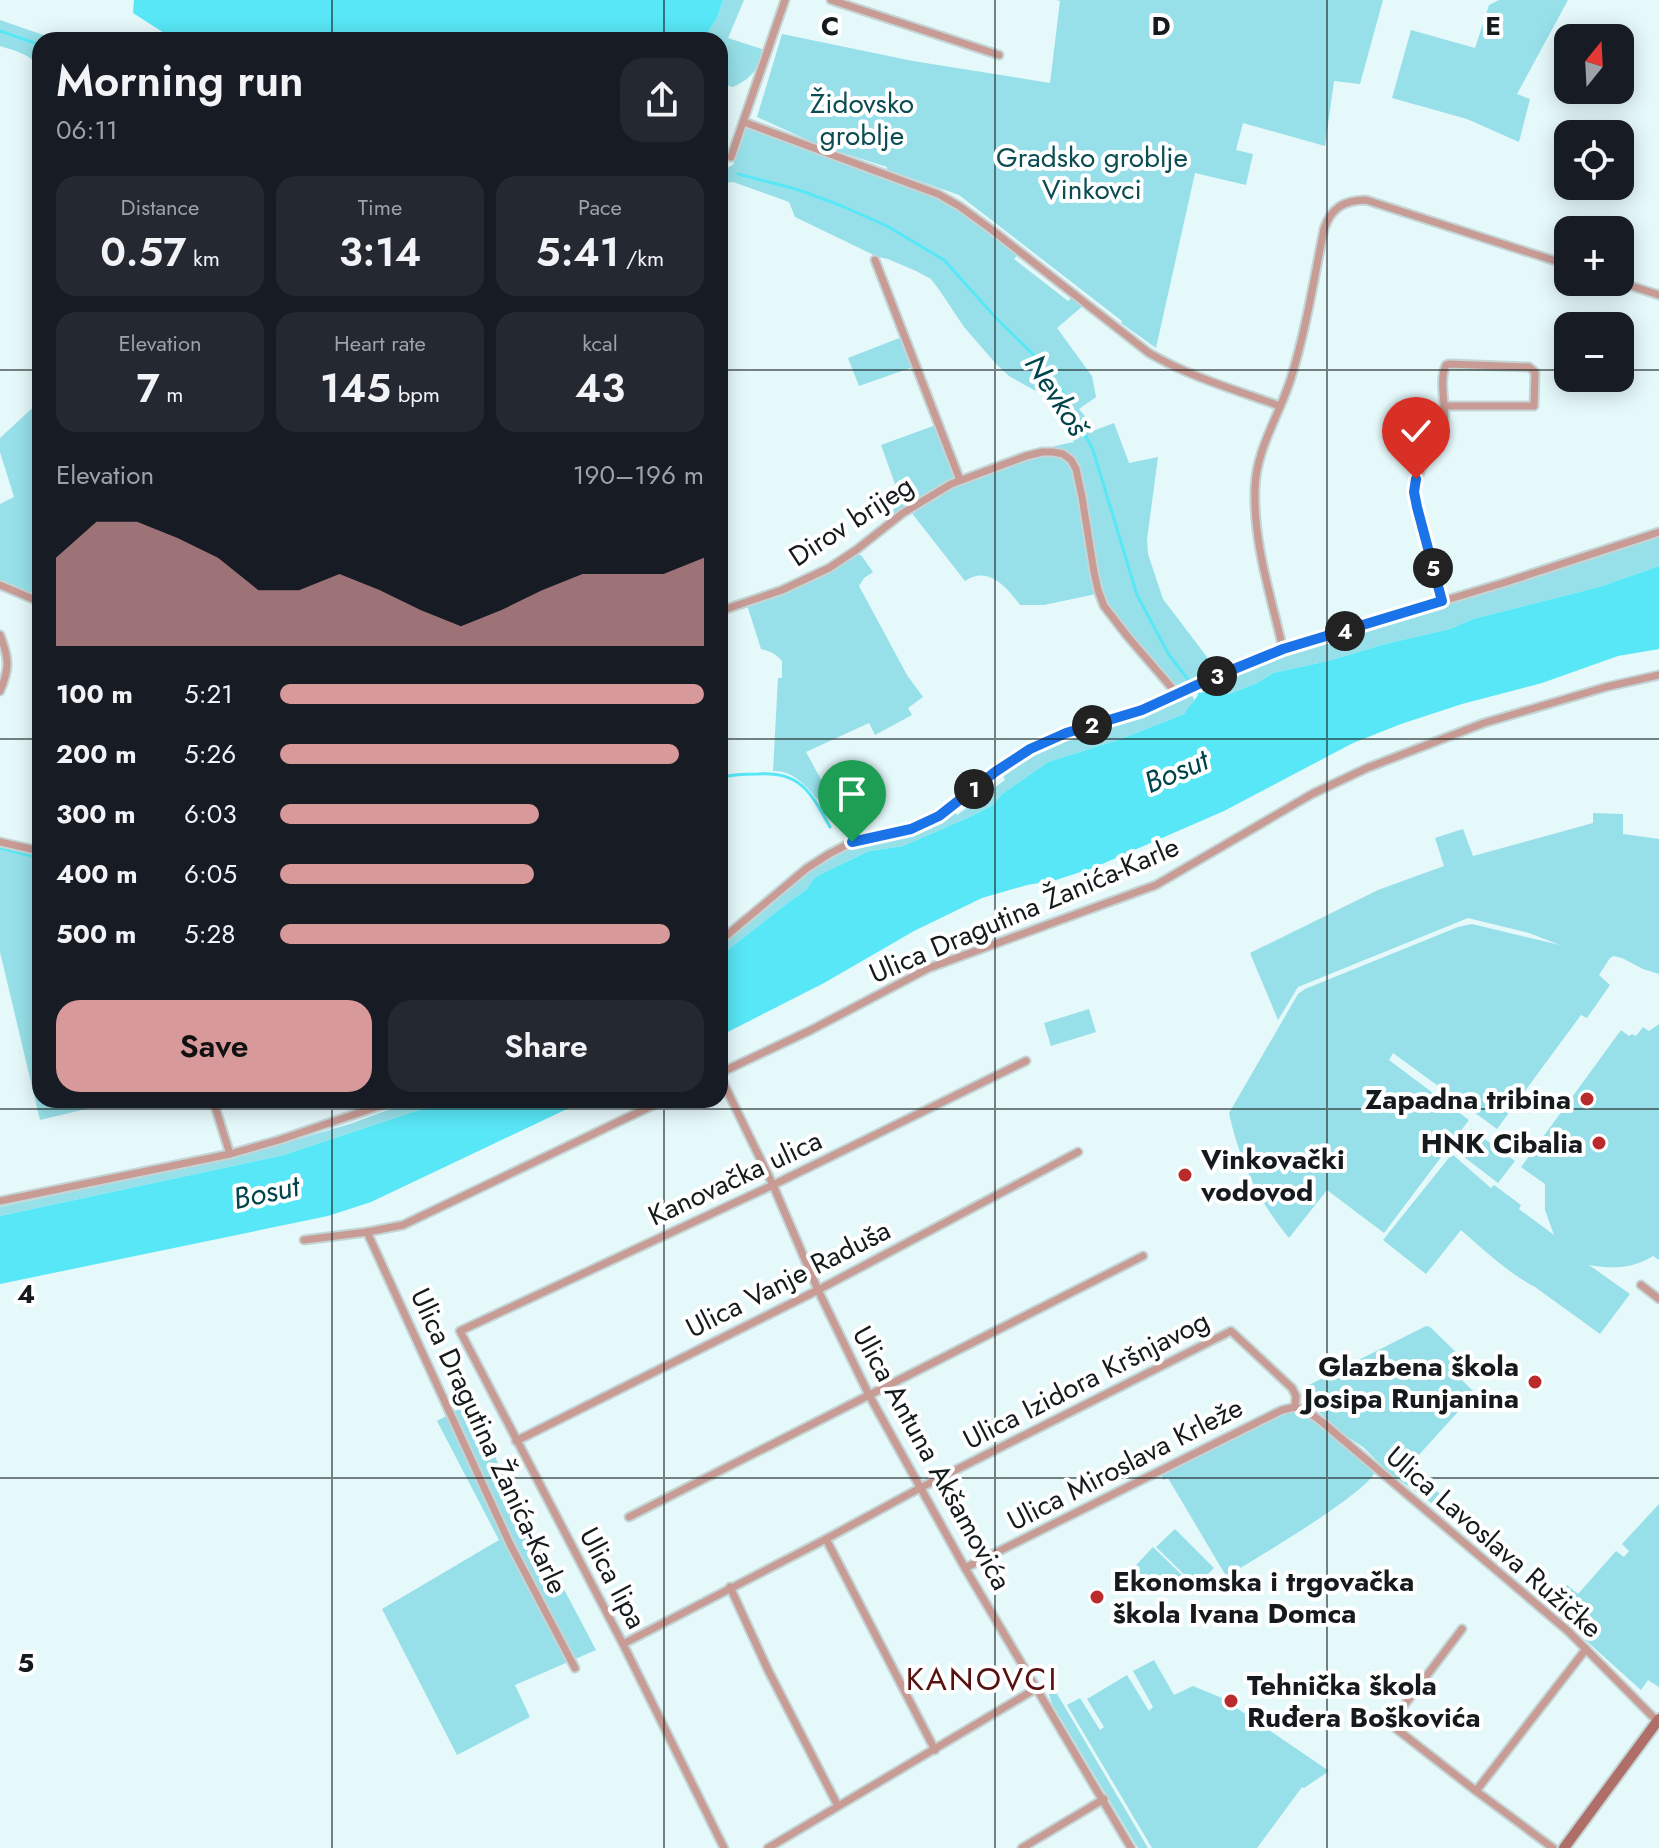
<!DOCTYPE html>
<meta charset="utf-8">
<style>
:root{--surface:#171b24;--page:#242831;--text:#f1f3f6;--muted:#9ea1a6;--accent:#d8999b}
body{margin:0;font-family:Jost,sans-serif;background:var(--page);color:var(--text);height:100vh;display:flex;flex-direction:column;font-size:30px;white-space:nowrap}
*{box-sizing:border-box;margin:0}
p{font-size:26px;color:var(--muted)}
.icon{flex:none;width:44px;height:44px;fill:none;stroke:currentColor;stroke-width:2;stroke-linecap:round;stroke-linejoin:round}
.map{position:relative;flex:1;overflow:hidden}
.side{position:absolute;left:32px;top:32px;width:696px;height:1076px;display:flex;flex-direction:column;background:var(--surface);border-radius:24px;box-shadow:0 4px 20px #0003}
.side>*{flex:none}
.needle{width:52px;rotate:18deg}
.controls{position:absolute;left:1554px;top:24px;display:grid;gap:16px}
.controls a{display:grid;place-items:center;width:80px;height:80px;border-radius:16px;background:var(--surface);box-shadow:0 4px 20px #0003;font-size:40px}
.pin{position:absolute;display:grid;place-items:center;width:68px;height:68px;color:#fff;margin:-82px -34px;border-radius:50% 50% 50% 0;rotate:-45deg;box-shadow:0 0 8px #0007}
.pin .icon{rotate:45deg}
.km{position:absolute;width:40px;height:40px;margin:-20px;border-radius:50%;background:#222;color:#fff;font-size:22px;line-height:40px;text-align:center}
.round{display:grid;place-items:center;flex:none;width:84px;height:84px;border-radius:24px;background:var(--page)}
.head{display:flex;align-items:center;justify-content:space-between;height:136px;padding:0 24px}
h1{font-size:44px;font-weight:600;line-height:60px}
.figures{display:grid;grid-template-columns:repeat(3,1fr);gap:12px;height:136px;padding:8px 24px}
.figures div{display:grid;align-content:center;border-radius:20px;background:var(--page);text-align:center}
.figures b{font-size:40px;font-weight:600}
.figures small{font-size:22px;font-weight:400}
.figures p{font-size:22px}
.chart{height:224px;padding:16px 24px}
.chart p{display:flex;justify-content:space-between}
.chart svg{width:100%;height:144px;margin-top:8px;fill:var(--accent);opacity:.7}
.action{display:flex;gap:16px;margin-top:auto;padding:16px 24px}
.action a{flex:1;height:92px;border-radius:24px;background:var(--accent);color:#111;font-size:32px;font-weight:600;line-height:92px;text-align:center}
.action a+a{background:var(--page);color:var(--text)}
ul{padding:0 24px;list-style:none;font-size:26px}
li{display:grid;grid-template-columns:128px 96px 1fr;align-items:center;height:60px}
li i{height:20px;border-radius:10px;background:var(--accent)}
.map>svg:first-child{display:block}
.green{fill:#97e0e9}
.water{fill:#58e7f6}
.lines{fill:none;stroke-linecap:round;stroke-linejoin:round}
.stream{stroke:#58e7f6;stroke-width:3}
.minor-casing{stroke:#c4d5d6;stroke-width:11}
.secondary-casing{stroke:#c4d5d6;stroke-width:14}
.minor{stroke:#c89b95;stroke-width:7}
.secondary{stroke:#af6f68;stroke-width:10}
.route-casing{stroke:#fff;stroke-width:16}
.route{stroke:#1a73e8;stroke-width:10}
.grid{fill:none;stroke:#151b1c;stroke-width:2;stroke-opacity:0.55}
.poi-dot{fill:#ba2b2b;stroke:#fff;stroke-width:3}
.labels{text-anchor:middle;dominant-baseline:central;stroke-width:8;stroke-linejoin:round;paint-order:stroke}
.park-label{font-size:28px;fill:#0c4d53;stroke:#fff}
.street-label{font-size:28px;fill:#151b1c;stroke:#fff}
.poi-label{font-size:28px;font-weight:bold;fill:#151b1c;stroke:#fff;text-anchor:end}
.water-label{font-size:30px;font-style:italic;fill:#00454b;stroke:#fff}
.quarter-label{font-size:32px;letter-spacing:2px;fill:#561211;stroke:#fff}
.grid-label{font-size:26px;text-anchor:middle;font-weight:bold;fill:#151b1c;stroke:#fff;stroke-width:8;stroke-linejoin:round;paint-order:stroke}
</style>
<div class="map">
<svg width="1659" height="1848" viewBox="0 0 1659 1848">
<rect width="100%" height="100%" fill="#e5f8fa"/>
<g class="green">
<path d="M723,0H744L728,38L765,50C756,70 754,77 733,87L720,83V40H703L717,18Z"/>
<path d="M1056,0H1383L1360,84L1334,81L1325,146L1243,123L1236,150L1253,154L1246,185L1195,173L1156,348L1121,323L1122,321L959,195L894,172L887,170V167L821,146L757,117L782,34L913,61L1050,83L1060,1Z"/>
<path d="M1499,0H1568L1517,94L1530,99L1519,142L1467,119L1392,98L1411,30L1475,48L1489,5Z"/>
<path d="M0,20L58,40H40V93L35,92L36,64C28,53 12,50 0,46Z"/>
<path d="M749,126L936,196L962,211L1018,254L1014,259L1068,301L1073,296L1084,305L1057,328L1092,376L1096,397L1079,409L1089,421L1093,431L1114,423L1129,463L1158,457L1147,540L1148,554L1163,599L1207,657L1214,675L1178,690L1115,616L1102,593L1082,479L1077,464L1053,449L1055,446L1074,442L1066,416L1055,398L1034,390L1009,376L997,365L964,327L940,291L931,279L916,271L888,259L878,257L795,217L789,202L733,182L720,183V171L733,165L745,128Z"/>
<path d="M902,337L913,367L859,386L848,358Z"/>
<path d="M40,401V595L26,591L0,580V504L14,497L0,452V438Z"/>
<path d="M936,425L957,479L916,500L887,520L882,517L900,504L895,484L881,445Z"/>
<path d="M1051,454L1065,461L1075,473L1096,594L1044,605H1020C1007,588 989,565 965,581L911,512C944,492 977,475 1014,463C1026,460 1038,455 1051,454Z"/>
<path d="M1659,535V566L1599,587L1473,619L1450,629L1385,644L1328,661L1273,673L1257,683L1232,693L1218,695L1203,692L1200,689L1263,661L1288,652L1539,575Z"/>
<path d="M857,555H861L873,572L864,578L859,586L907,675L923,697L908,708L912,715L875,735L869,723L806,752L829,794L818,800C806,786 793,770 773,771L778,678H782V661C776,654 770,651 761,649L747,605Z"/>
<path d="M1190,693L1194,699L1193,704L1184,714L1118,740L1048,762L1002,794L993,805L974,815L903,846L869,851L823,873L814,878L807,889L785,905L720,956V947C741,930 762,912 782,894C798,881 813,865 832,856C873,836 914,839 954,811L957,815L1005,780L1003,776L1028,756L1051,744L1083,733L1128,721Z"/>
<path d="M1593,813L1623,814V834L1659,839V974L1643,969L1622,958L1614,956L1610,958L1599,975L1610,985L1587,1018L1581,1015L1497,1129L1393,1053L1389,1060L1469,1120L1384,1233L1327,1190L1289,1238C1258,1201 1239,1160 1229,1113L1298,994L1305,989L1458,927L1472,924L1560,945L1529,933L1468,918L1298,987L1278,1020L1250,953L1378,890L1444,866L1435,838L1463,829L1473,856L1593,823Z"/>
<path d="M0,844L40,854V1100H96L98,1106L40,1120L0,952Z"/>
<path d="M1089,1009L1096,1032L1051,1046L1044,1023Z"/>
<path d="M1659,1024V1260L1653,1256C1632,1269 1613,1269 1589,1265L1630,1294L1600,1334L1535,1287C1508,1273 1484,1250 1461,1230L1426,1274L1383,1240L1452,1154L1491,1188L1494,1185L1521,1205L1519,1209L1554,1235L1545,1210V1184L1521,1167L1621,1030L1629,1036L1632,1034L1636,1036L1643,1027L1649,1031Z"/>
<path d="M414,1100H449L284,1155L0,1216V1207L244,1155L353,1123Z"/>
<path d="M1471,1129L1515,1161L1498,1183L1455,1150Z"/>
<path d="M1426,1326L1430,1327L1463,1359L1453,1371L1475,1393L1407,1468L1444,1497L1440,1509L1388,1472L1363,1447L1343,1434L1305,1399L1303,1394L1306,1387L1311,1384Z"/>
<path d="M475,1400L498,1464L596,1650L515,1685L530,1717L457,1755L382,1609L499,1540L437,1421Z"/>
<path d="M1286,1412H1297L1312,1419L1375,1472C1367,1493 1251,1562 1226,1576L1168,1478L1163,1480L1161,1474Z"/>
<path d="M1659,1504V1687L1648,1680L1641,1690L1581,1636L1579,1623L1577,1620H1568L1552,1606L1567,1585L1578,1594L1616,1551L1624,1557L1629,1551L1622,1544Z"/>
<path d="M1175,1529L1214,1568L1196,1586L1156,1547Z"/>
<path d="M1153,1547L1182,1575L1166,1591L1155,1582L1144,1593L1126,1576Z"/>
<path d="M1154,1660L1174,1695L1193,1686L1222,1698L1329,1771L1304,1788L1302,1787L1257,1848H1152L1067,1705L1080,1698L1100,1730L1104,1727L1087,1699L1127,1675L1149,1711L1153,1707L1133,1671Z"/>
<path d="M1053,1687L1148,1848H1138L1052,1704L1049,1694Z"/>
</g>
<g class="water">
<path d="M134,0H723L717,18L703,40H175L133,13Z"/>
<path d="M1659,566V649L1618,656L1542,683L1462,704L1401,724L1353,743L1224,811L1093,868L1056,880L1027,885L982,898L914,931L824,983L720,1036V956L785,905L807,889L814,878L823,873L869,851L903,846L974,815L993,805L1002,794L1048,762L1118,740L1184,714L1199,694L1203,692L1218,695L1232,693L1257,683L1273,673L1328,661L1385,644L1450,629L1473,619L1599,587Z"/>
<path d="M449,1100H586L371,1202L328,1216L0,1284V1216L284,1155Z"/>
</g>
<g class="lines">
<g class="stream">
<path d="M0,31L40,45"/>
<path d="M738,174L796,189L842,206L887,226L944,260L997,319L1041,362L1064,394L1093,450L1137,595L1169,655L1201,696"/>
<path d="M720,778C732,774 746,774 758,774C801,771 811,793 830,827"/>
<path d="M0,848L40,858"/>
</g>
<g class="minor-casing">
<g id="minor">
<path d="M831,0L999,55"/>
<path d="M744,122L938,194L959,206L992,230L1149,353C1190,377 1236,390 1280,406"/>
<path d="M731,157L785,0"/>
<path d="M875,260L960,480"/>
<path d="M1619,282L1659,295"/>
<path d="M0,585L40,602"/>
<path d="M1442,601L1417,507C1410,460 1438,459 1444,423C1447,405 1438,383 1446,365L1449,364L1529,367L1535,372L1534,406H1444"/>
<path d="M720,611L782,590L829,568L856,550L903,513L951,484L1026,456L1042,452H1053L1063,454L1071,460L1076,469L1082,497L1094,572L1098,590L1104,606L1128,637L1178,695"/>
<path d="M0,635C9,658 10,668 0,691"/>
<path d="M1283,649C1271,596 1253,543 1255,488C1256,449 1280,414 1291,378C1306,330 1314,279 1324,229C1331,208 1344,200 1366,200L1568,265"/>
<path d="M0,842L40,851"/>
<path d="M720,941L807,868L829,854L852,842L911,829L939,816L995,772L1030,749L1066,733L1142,710L1212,678L1283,649L1503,583L1659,532"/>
<path d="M720,1073L811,1030L929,968L1156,885L1312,794L1367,768L1484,723L1606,687L1659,675"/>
<path d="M720,1076L773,1185L818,1290L869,1395L965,1568L1131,1848"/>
<path d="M213,1100L230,1154"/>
<path d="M0,1201L230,1154L279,1140L397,1100"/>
<path d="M367,1232L510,1544L575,1668"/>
<path d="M304,1240L367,1232L403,1225L664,1100"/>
<path d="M1641,1285L1659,1299"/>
<path d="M1295,1407L1307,1411L1322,1422L1542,1609L1568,1631L1659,1723"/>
<path d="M516,1441L818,1290L1078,1152"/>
<path d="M629,1517L1143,1256"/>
<path d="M826,1539L935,1750"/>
<path d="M730,1587L768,1670L838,1806"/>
<path d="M1462,1629L1390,1724L1476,1791L1553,1848"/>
<path d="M623,1644L826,1539L920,1488L1231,1331L1292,1388L1296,1396L1295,1407L1282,1410L965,1568"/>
<path d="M1476,1791L1586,1649"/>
<path d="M724,1848L623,1644L460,1331L773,1185L1026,1061"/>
<path d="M768,1848L1037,1688"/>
<path d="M1022,1848L1104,1799"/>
</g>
</g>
<g class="secondary-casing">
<path id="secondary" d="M1564,1848L1659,1719"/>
</g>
<use href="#minor" class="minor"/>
<use href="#secondary" class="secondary"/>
</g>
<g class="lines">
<g class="route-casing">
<path id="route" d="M852,842L911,829L939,816L995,772L1030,749L1066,733L1142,710L1212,678L1283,649L1442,601L1417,507L1414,492L1416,479"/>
</g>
<use href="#route" class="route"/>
</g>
<path class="grid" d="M332,0V40M664,0V40M995,0V1848M1327,0V1848M0,370H40M720,370H1568M1620,370H1659M0,739H40M720,739H1659M332,1100V1848M664,1100V1848M0,1109H1659M0,1478H1659"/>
<g class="poi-dot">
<circle cx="1587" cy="1099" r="8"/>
<circle cx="1599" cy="1143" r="8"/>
<circle cx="1185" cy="1175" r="8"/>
<circle cx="1535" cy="1382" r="8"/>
<circle cx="1097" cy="1597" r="8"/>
<circle cx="1231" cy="1701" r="8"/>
</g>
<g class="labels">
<g class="park-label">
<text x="862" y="103">Židovsko<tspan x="862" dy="32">groblje</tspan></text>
<text x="1092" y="157">Gradsko groblje<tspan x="1092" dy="32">Vinkovci</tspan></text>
</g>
<g class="street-label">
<text transform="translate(851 521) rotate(-33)">Dirov brijeg</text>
<text transform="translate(1024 910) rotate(-23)">Ulica Dragutina Žanića-Karle</text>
<text transform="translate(735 1178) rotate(-25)">Kanovačka ulica</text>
<text transform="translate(788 1279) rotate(-27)">Ulica Vanje Raduša</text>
<text transform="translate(1086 1380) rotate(-27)">Ulica Izidora Kršnjavog</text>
<text transform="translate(489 1441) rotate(65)">Ulica Dragutina Žanića-Karle</text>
<text transform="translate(932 1458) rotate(61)">Ulica Antuna Akšamovića</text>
<text transform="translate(1125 1464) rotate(-27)">Ulica Miroslava Krleže</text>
<text transform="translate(1494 1542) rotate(41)">Ulica Lavoslava Ružičke</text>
<text transform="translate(613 1578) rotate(62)">Ulica lipa</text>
</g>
<g class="poi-label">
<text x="1571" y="1099">Zapadna tribina</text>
<text x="1583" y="1143">HNK Cibalia</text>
<text x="1201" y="1159" text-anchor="start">Vinkovački<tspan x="1201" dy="32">vodovod</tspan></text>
<text x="1519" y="1366">Glazbena škola<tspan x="1519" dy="32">Josipa Runjanina</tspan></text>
<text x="1113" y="1581" text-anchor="start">Ekonomska i trgovačka<tspan x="1113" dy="32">škola Ivana Domca</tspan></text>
<text x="1247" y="1685" text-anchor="start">Tehnička škola<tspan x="1247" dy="32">Ruđera Boškovića</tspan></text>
</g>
<g class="water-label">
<text transform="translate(1057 395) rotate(57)">Nevkoš</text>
<text transform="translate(1176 771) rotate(-23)">Bosut</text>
<text transform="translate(266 1192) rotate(-12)">Bosut</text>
</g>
<g class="quarter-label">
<text x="982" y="1679">KANOVCI</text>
</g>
</g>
<g class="grid-label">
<text x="830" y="35">C</text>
<text x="1161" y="35">D</text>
<text x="1493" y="35">E</text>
<text x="26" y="1303">4</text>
<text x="26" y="1672">5</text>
</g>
</svg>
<div class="controls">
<a><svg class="needle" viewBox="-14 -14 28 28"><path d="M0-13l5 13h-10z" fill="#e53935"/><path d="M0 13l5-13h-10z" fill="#9ea1a6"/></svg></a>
<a><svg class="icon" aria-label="locate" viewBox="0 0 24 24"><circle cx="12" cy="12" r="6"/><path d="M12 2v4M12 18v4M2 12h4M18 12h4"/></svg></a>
<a>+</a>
<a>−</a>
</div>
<div class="pin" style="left:852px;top:842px;background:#1e9e55"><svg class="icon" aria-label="arrive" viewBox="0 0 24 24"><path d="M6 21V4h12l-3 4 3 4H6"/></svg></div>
<div class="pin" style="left:1416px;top:479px;background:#d93025"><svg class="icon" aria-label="check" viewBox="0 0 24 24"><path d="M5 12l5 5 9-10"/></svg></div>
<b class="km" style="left:974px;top:789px">1</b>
<b class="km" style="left:1092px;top:725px">2</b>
<b class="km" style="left:1217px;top:676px">3</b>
<b class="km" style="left:1345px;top:631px">4</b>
<b class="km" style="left:1433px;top:568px">5</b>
<section class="side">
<div class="head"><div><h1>Morning run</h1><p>06:11</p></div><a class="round"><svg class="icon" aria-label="share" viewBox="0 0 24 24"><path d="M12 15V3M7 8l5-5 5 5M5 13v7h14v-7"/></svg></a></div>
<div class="figures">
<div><p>Distance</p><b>0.57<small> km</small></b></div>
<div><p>Time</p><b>3:14</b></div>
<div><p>Pace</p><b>5:41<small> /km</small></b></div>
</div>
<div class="figures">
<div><p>Elevation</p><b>7<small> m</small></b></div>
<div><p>Heart rate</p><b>145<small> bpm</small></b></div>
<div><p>kcal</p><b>43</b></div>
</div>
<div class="chart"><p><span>Elevation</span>190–196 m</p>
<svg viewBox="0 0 160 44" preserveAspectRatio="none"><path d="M0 44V17L10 6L20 6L30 11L40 17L50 27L60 27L70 22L80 27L90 33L100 38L110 33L120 27L130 22L140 22L150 22L160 17V44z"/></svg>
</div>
<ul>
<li><b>100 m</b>5:21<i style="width:100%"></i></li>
<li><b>200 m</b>5:26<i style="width:94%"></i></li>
<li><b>300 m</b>6:03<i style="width:61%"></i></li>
<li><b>400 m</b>6:05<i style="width:60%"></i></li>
<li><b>500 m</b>5:28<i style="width:92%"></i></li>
</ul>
<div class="action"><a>Save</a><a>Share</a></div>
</section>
</div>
